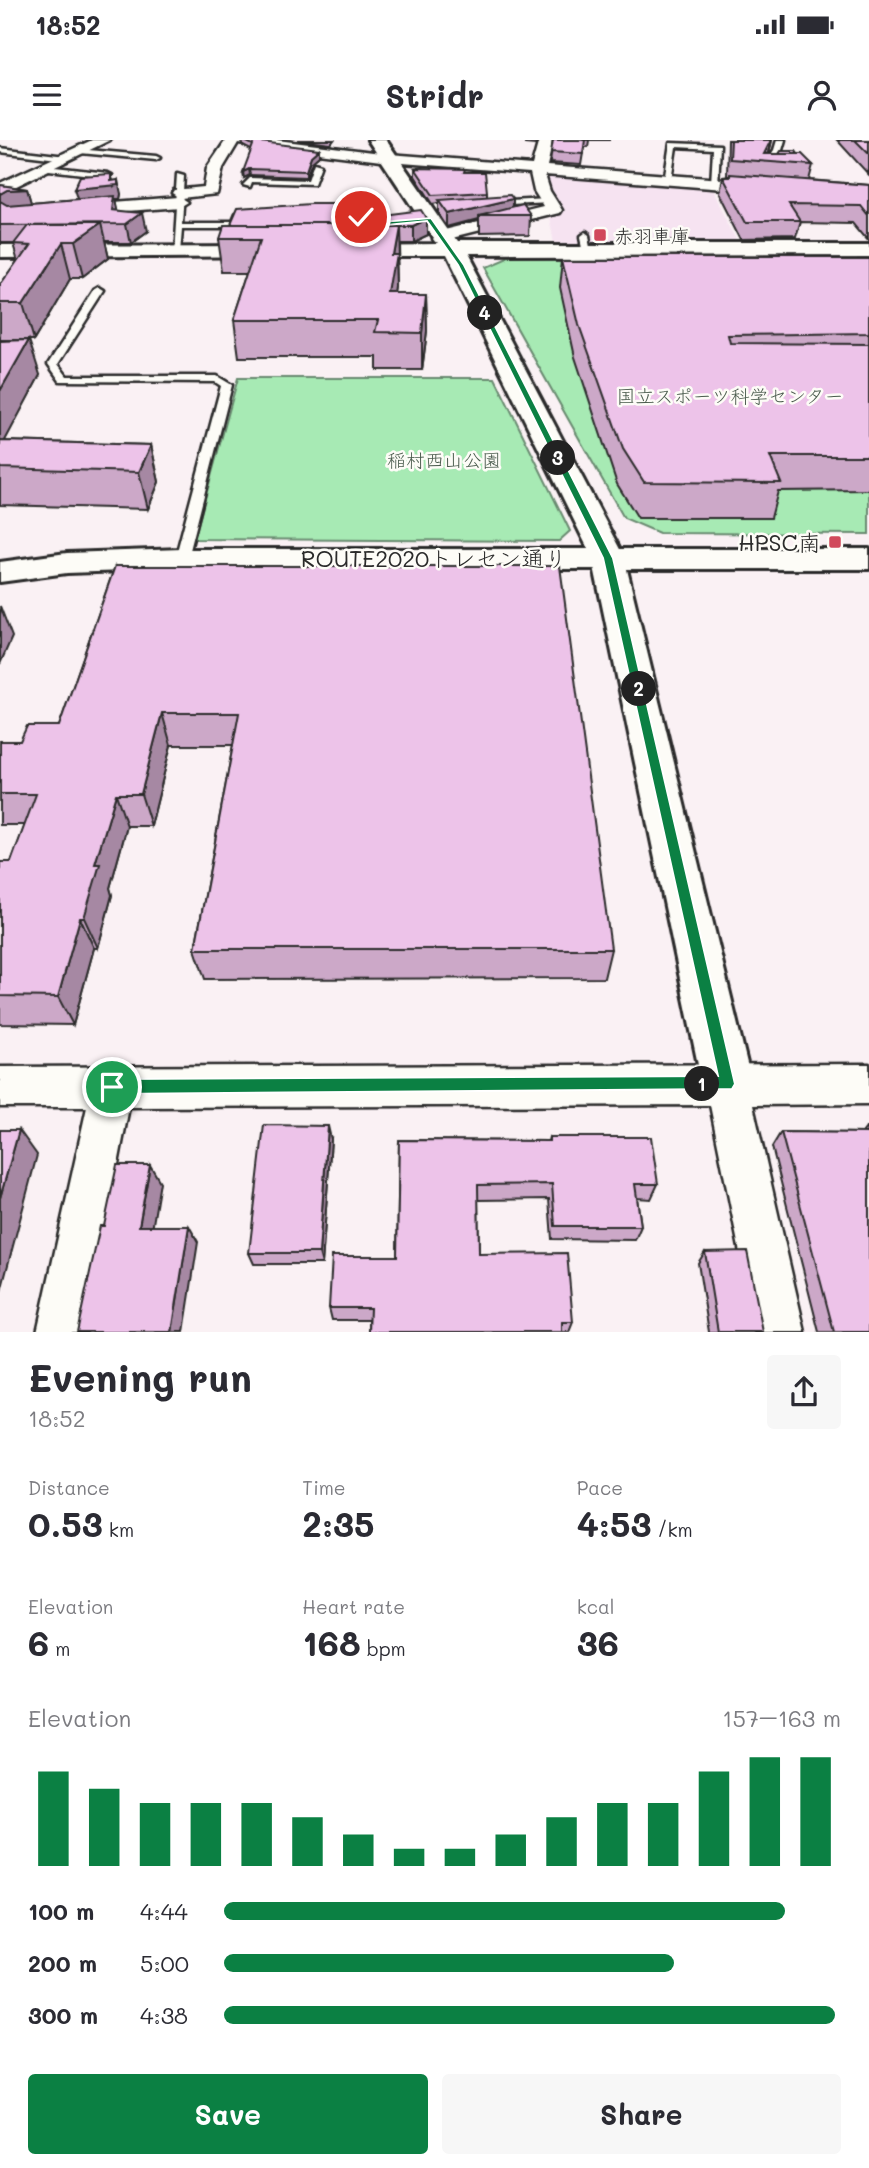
<!DOCTYPE html>
<meta charset="utf-8">
<style>
:root{--surface:#fff;--page:#f7f7f7;--text:#2b2b33;--muted:#7c7c81;--accent:#0b8043}
body{margin:0;font-family:Mali,"Klee One",sans-serif;background:var(--page);color:var(--text);height:100vh;display:flex;flex-direction:column;font-size:26px;white-space:nowrap}
*{box-sizing:border-box;margin:0}
p{font-size:23px;color:var(--muted)}
.icon{flex:none;width:38px;height:38px;fill:none;stroke:currentColor;stroke-width:2;stroke-linecap:round;stroke-linejoin:round}
.map{position:relative;height:1192px;overflow:hidden}
.panel{display:flex;flex-direction:column;background:var(--surface);flex:1}
.panel>*{flex:none}
.pin{position:absolute;display:grid;place-items:center;width:60px;height:60px;color:#fff;margin:-30px;border:4px solid #fff;border-radius:50%;box-shadow:0 2px 7px #0007}
.km{position:absolute;width:35px;height:35px;margin:-18px;border-radius:50%;background:#222;color:#fff;font-size:19px;line-height:35px;text-align:center}
.round{display:grid;place-items:center;flex:none;width:74px;height:74px;border-radius:7px;background:var(--page)}
.overview{display:flex;align-items:center;justify-content:space-between;height:119px;padding:0 28px}
h1{font-size:38px;font-weight:700;line-height:52px}
.figures{display:grid;grid-template-columns:repeat(3,1fr);gap:10px;height:119px;padding:7px 28px}
.figures div{display:grid;align-content:center}
.figures b{font-size:35px;font-weight:700}
.figures small{font-size:19px;font-weight:400}
.figures p{font-size:19px}
.chart{height:196px;padding:14px 28px}
.chart p{display:flex;justify-content:space-between}
.chart svg{width:100%;height:126px;margin-top:7px;stroke:var(--accent);stroke-width:6}
.button{display:flex;gap:14px;margin-top:auto;padding:14px 28px}
.button a{flex:1;height:80px;border-radius:7px;background:var(--accent);color:#fff;font-size:28px;font-weight:700;line-height:80px;text-align:center}
.button a+a{background:var(--page);color:var(--text)}
ul{padding:0 28px;list-style:none;font-size:23px}
li{display:grid;grid-template-columns:112px 84px 1fr;align-items:center;height:52px}
li i{height:18px;border-radius:9px;background:var(--accent)}
.status{display:flex;justify-content:space-between;align-items:center;height:49px;padding:0 35px;background:var(--surface);direction:ltr}
.status svg{height:19px;fill:currentColor}
header{display:flex;justify-content:space-between;align-items:center;height:91px;padding:0 28px;background:var(--surface);font-size:32px;font-weight:700}
.map>svg:first-child{display:block}
.built{fill:#f6e3f1}
.green{fill:#a7eab4;stroke:#698a70;stroke-width:2}
.lines{fill:none;stroke-linecap:round;stroke-linejoin:round}
.service-casing{stroke:#2b2b2b;stroke-width:5}
.minor-casing{stroke:#2b2b2b;stroke-width:5}
.tertiary-casing{stroke:#2b2b2b;stroke-width:6}
.secondary-casing{stroke:#2b2b2b;stroke-width:6}
.service{fill:#fdfcf7;fill-rule:evenodd}
.minor{fill:#fdfcf7;fill-rule:evenodd}
.tertiary{fill:#fdfcf7;fill-rule:evenodd}
.secondary{fill:#fdfcf7;fill-rule:evenodd}
.wall{fill:#cca8c8;stroke:#2b2b2b;stroke-width:2}
.shaded-wall{fill:#a688a3;stroke:#2b2b2b;stroke-width:2}
.building{fill:#edc3e9;stroke:#2b2b2b;stroke-width:2}
.route{fill:#0b8043;stroke:#fff;stroke-width:2}
.poi-dot{fill:#d1495b;stroke:#fdfcf7;stroke-width:2.5}
.labels{text-anchor:middle;dominant-baseline:central;stroke-width:5;stroke-linejoin:round;paint-order:stroke}
.far-poi-label{font-size:19px;fill:#2b2b2b;stroke:#fdfcf7;text-anchor:start}
.far-park-label{font-size:19px;fill:#4a5b4d;stroke:#fdfcf7}
.poi-label{font-size:23px;fill:#2b2b2b;stroke:#fdfcf7;text-anchor:end}
.street-label{font-size:23px;fill:#2b2b2b;stroke:#fdfcf7}
</style>
<div class="status"><b>18:52</b><svg viewBox="0 0 49 12"><path d="M0 12V9h3v3zM5 12V6h3v6zM10 12V3h3v9zM15 12V0h3v12zM26 1h20v11H26zM47 4h2v5h-2z"/></svg></div>
<header><svg class="icon" aria-label="menu" viewBox="0 0 24 24"><path d="M4 6h16M4 12h16M4 18h16"/></svg>Stridr<svg class="icon" aria-label="person" viewBox="0 0 24 24"><circle cx="12" cy="8" r="4"/><path d="M4 21q1-7 8-7t8 7"/></svg></header>
<div class="map">
<svg width="869" height="1192" viewBox="0 0 869 1192">
<rect width="100%" height="100%" fill="#faf1f4"/>
<filter id="ink" filterUnits="userSpaceOnUse"><feTurbulence type="fractalNoise" baseFrequency=".0143" numOctaves="2"/><feDisplacementMap in="SourceGraphic" scale="14" xChannelSelector="R" yChannelSelector="G"/><feConvolveMatrix kernelMatrix="1 2 1 2 8 2 1 2 1" color-interpolation-filters="sRGB"/></filter>
<g filter="url(#ink)">
<path class="built" d="M546,33L712,47L741,102L556,101L546,53Z"/>
<g class="green">
<path d="M869,115V394L659,393L624,378L483,128L506,118Z"/>
<path d="M238,238H495L570,391L559,401L194,399Z"/>
</g>
<g class="lines">
<g class="service-casing">
<g id="service">
<path d="M777,0H785L782,10L768,28H762L774,10Z"/>
<path d="M670,3L720,5L718,46L711,44L713,9L676,7L671,40L664,42Z"/>
<path d="M0,8L66,16L70,18L66,20L0,12Z"/>
<path d="M77,9L156,16L160,18L156,20L80,13Z"/>
<path d="M314,23L321,25L314,44L252,42L250,47L243,45L250,38L308,40Z"/>
<path d="M46,26L108,33L112,35L108,37L49,30Z"/>
<path d="M177,34L184,36L181,82H232L235,75L249,77L241,79L235,86H181L179,110L172,112Z"/>
<path d="M548,59L551,63L491,66L487,64L491,62Z"/>
<path d="M585,92L589,95L592,109L588,112L584,109L581,95Z"/>
<path d="M100,148L105,151L58,224L67,236H217L232,245L187,422H177L175,419L221,246L215,242L60,241L48,224L95,151Z"/>
</g>
</g>
<g class="minor-casing">
<g id="minor">
<path d="M92,0H110L0,54V43Z"/>
<path d="M226,0H277L389,14L532,25L539,0H553L547,26L763,42L771,47L763,52L545,35L550,51L562,70L560,73L440,103L434,102L431,98L434,94L544,67L534,51L530,33L389,22L238,3L223,28L217,54L181,58L187,62L179,67L76,75L68,70L76,65L178,57L172,53L174,50L204,47L207,28Z"/>
<path d="M869,924V964L753,965L805,1192H756L710,965L129,967L86,1192H37L87,967H0V927Z"/>
</g>
</g>
<g class="tertiary-casing">
<g id="tertiary">
<path d="M368,0H386L457,103H869V115L466,116L624,417L752,944L745,961L727,969L709,961L702,944L592,417L444,116H345L337,115L334,110L337,105L345,104L436,103Z"/>
<path d="M274,104L282,105L285,110L282,115L0,117V105Z"/>
</g>
</g>
<g class="secondary-casing">
<path id="secondary" d="M182,409H869V429H182L67,433L0,442V422L67,413Z"/>
</g>
<use href="#service" class="service"/>
<use href="#minor" class="minor"/>
<use href="#tertiary" class="tertiary"/>
<use href="#secondary" class="secondary"/>
</g>
<g class="wall">
<path d="M242,0L319,16L312,22L306,37L250,35L244,38L251,10L243,6Z"/>
<path d="M298,0H334L331,4Z"/>
<path d="M525,0H538L535,5L525,4Z"/>
<path d="M553,0H610H589L588,7H584L581,25L550,23Z"/>
<path d="M728,0H772L769,14H798L813,25L809,40L869,45V99L856,83L800,82L795,99L744,100L720,53L723,37L730,36H727Z"/>
<path d="M837,0H869V35Z"/>
<path d="M415,28L465,32L487,52V57L531,76L530,96L479,97V80L449,88L439,73V63L433,64L415,36Z"/>
<path d="M111,34L113,41L121,54L120,59H116L118,71L146,91L131,102H104L108,119L82,139H70L34,200H0V145L18,120L13,103H0V45L27,49L31,63L77,59Z"/>
<path d="M334,75L366,77L426,78V94L411,101H397L398,148L397,154H426L427,191L422,230H377V217H239L234,180L250,131H224L219,97L230,85Z"/>
<path d="M563,117H869V350L778,351L771,378H638L617,344L575,217L560,148Z"/>
<path d="M0,201L40,235L4,301L151,305L159,342L148,369L0,365Z"/>
<path d="M115,426L611,809L604,838L205,839L195,809L233,605H171L151,686H127L110,748L112,755L98,808H94L73,885L0,884V722H11L25,685H0V601H20L59,586Z"/>
<path d="M866,988H869V1192H819L772,1007L781,992L862,993Z"/>
<path d="M549,997L658,1044L651,1059L637,1058L641,1086L635,1100L552,1099L549,1059L478,1060L479,1114L573,1182L569,1192H369V1180H332L329,1168L397,1116L399,1000L548,1001Z"/>
<path d="M331,999L322,1124H254L249,1113Z"/>
<path d="M705,1112L763,1192H709L698,1123Z"/>
</g>
<g class="shaded-wall">
<path d="M771,0H772L769,12L765,22L764,14Z"/>
<path d="M319,9V16L312,22L306,37V31L311,16Z"/>
<path d="M249,29L250,35L244,38L243,32Z"/>
<path d="M111,34L114,46L118,40L121,54L120,59H116L119,73L78,62L74,49L111,41Z"/>
<path d="M27,49L32,66L0,68V54L7,50Z"/>
<path d="M513,59V72L479,76V80L449,88V74Z"/>
<path d="M142,73L146,91L131,102L127,84Z"/>
<path d="M426,78V94L411,101V85Z"/>
<path d="M100,85L108,119L82,139L73,104Z"/>
<path d="M396,85L398,148L391,190L390,154L391,113Z"/>
<path d="M61,104L70,139L34,200L23,163Z"/>
<path d="M426,154L427,191L422,230V193Z"/>
<path d="M29,200L40,235L0,310V251Z"/>
<path d="M151,305L159,342L148,369L139,332Z"/>
<path d="M0,466L12,497L0,524Z"/>
<path d="M162,573L171,605L151,686L141,654Z"/>
<path d="M116,654L127,686L110,748L112,755L98,808L84,778L95,724Z"/>
<path d="M80,778L94,808L73,885L58,857Z"/>
<path d="M328,986L331,999L322,1124L319,1113Z"/>
<path d="M19,990L37,1015L0,1155V1058Z"/>
<path d="M150,1025L160,1042L150,1102L139,1086Z"/>
<path d="M189,1086L198,1102L184,1192H172Z"/>
</g>
<g class="building">
<path d="M243,0L319,9L311,16L306,31L249,29L243,32L253,5Z"/>
<path d="M553,0H585L583,14L551,12Z"/>
<path d="M731,0H771L764,14H802L813,25L730,19Z"/>
<path d="M855,0H869V14Z"/>
<path d="M781,11H796L798,14H779Z"/>
<path d="M415,28L465,29L464,32H485L487,52L433,55Z"/>
<path d="M111,34V41L118,40V45L74,49L80,36Z"/>
<path d="M730,34L869,45V76L861,66L789,65L800,82H747L723,37H730Z"/>
<path d="M0,45L27,49L7,50L0,54Z"/>
<path d="M510,55L513,59L449,74L439,60Z"/>
<path d="M115,56L113,70L142,73L127,84L0,85V61L7,65Z"/>
<path d="M311,64H333L332,75L358,73L366,77L421,70L426,78L411,85H230L237,69Z"/>
<path d="M523,65L531,76H479Z"/>
<path d="M27,85H100L73,104H61L23,163H0V145L29,104L13,103Z"/>
<path d="M223,85H396L391,113H397L390,154H426L422,193L375,192L378,180H234L261,97H219Z"/>
<path d="M563,117H869V193L728,195L730,203L869,204V316H770L781,343L644,342L623,309L579,185Z"/>
<path d="M29,200L0,251V201Z"/>
<path d="M0,301L151,305L139,332L0,328Z"/>
<path d="M115,426H560L611,809H195L239,573H162L141,654H116L95,724H100L84,778H80L58,857L0,856V722H11L36,654H0V601H20L27,586H59Z"/>
<path d="M264,985L328,986L319,1113H249Z"/>
<path d="M866,988H869V1192H834L781,992L867,993Z"/>
<path d="M0,990H19L0,1058Z"/>
<path d="M549,997H651L658,1044H635L641,1086H555L552,1044L478,1045L479,1114L567,1113L573,1182H562V1192H369L370,1168H329L332,1116H397L399,1000L549,1001Z"/>
<path d="M117,1025H150L139,1086H189L172,1192H77L100,1086H104Z"/>
<path d="M747,1111L763,1192H718L705,1112Z"/>
</g>
</g>
<path class="route" d="M363,76L368,83L431,78L464,125L613,418L735,944L732,949L112,954L106,952L104,947L106,941L112,939L718,936L603,418L458,125L427,81L366,87L358,77Z"/>
<g class="poi-dot">
<rect x="593" y="88" width="14" height="14" rx="3.5"/>
<rect x="828" y="395" width="14" height="14" rx="3.5"/>
</g>
<g class="labels">
<g class="far-poi-label">
<text x="614" y="95">赤羽車庫</text>
</g>
<g class="far-park-label">
<text x="730" y="255">国立スポーツ科学センター</text>
<text x="444" y="319">稲村西山公園</text>
</g>
<g class="poi-label">
<text x="821" y="402">HPSC南</text>
</g>
<g class="street-label">
<text x="434" y="418">ROUTE2020トレセン通り</text>
</g>
</g>
</svg>
<div class="pin" style="left:112px;top:947px;background:#1e9e55"><svg class="icon" aria-label="arrive" viewBox="0 0 24 24"><path d="M6 21V4h12l-3 4 3 4H6"/></svg></div>
<div class="pin" style="left:361px;top:77px;background:#d93025"><svg class="icon" aria-label="check" viewBox="0 0 24 24"><path d="M5 12l5 5 9-10"/></svg></div>
<b class="km" style="left:702px;top:944px">1</b>
<b class="km" style="left:639px;top:549px">2</b>
<b class="km" style="left:558px;top:318px">3</b>
<b class="km" style="left:485px;top:173px">4</b>
</div>
<section class="panel">
<div class="overview"><div><h1>Evening run</h1><p>18:52</p></div><a class="round"><svg class="icon" aria-label="share" viewBox="0 0 24 24"><path d="M12 15V3M7 8l5-5 5 5M5 13v7h14v-7"/></svg></a></div>
<div class="figures">
<div><p>Distance</p><b>0.53<small> km</small></b></div>
<div><p>Time</p><b>2:35</b></div>
<div><p>Pace</p><b>4:53<small> /km</small></b></div>
</div>
<div class="figures">
<div><p>Elevation</p><b>6<small> m</small></b></div>
<div><p>Heart rate</p><b>168<small> bpm</small></b></div>
<div><p>kcal</p><b>36</b></div>
</div>
<div class="chart"><p><span>Elevation</span>157–163 m</p>
<svg viewBox="0 0 160 44" preserveAspectRatio="none"><path d="M5 44V11M15 44V17M25 44V22M35 44V22M45 44V22M55 44V27M65 44V33M75 44V38M85 44V38M95 44V33M105 44V27M115 44V22M125 44V22M135 44V11M145 44V6M155 44V6"/></svg>
</div>
<ul>
<li><b>100 m</b>4:44<i style="width:91%"></i></li>
<li><b>200 m</b>5:00<i style="width:73%"></i></li>
<li><b>300 m</b>4:38<i style="width:99%"></i></li>
</ul>
<div class="button"><a>Save</a><a>Share</a></div>
</section>
